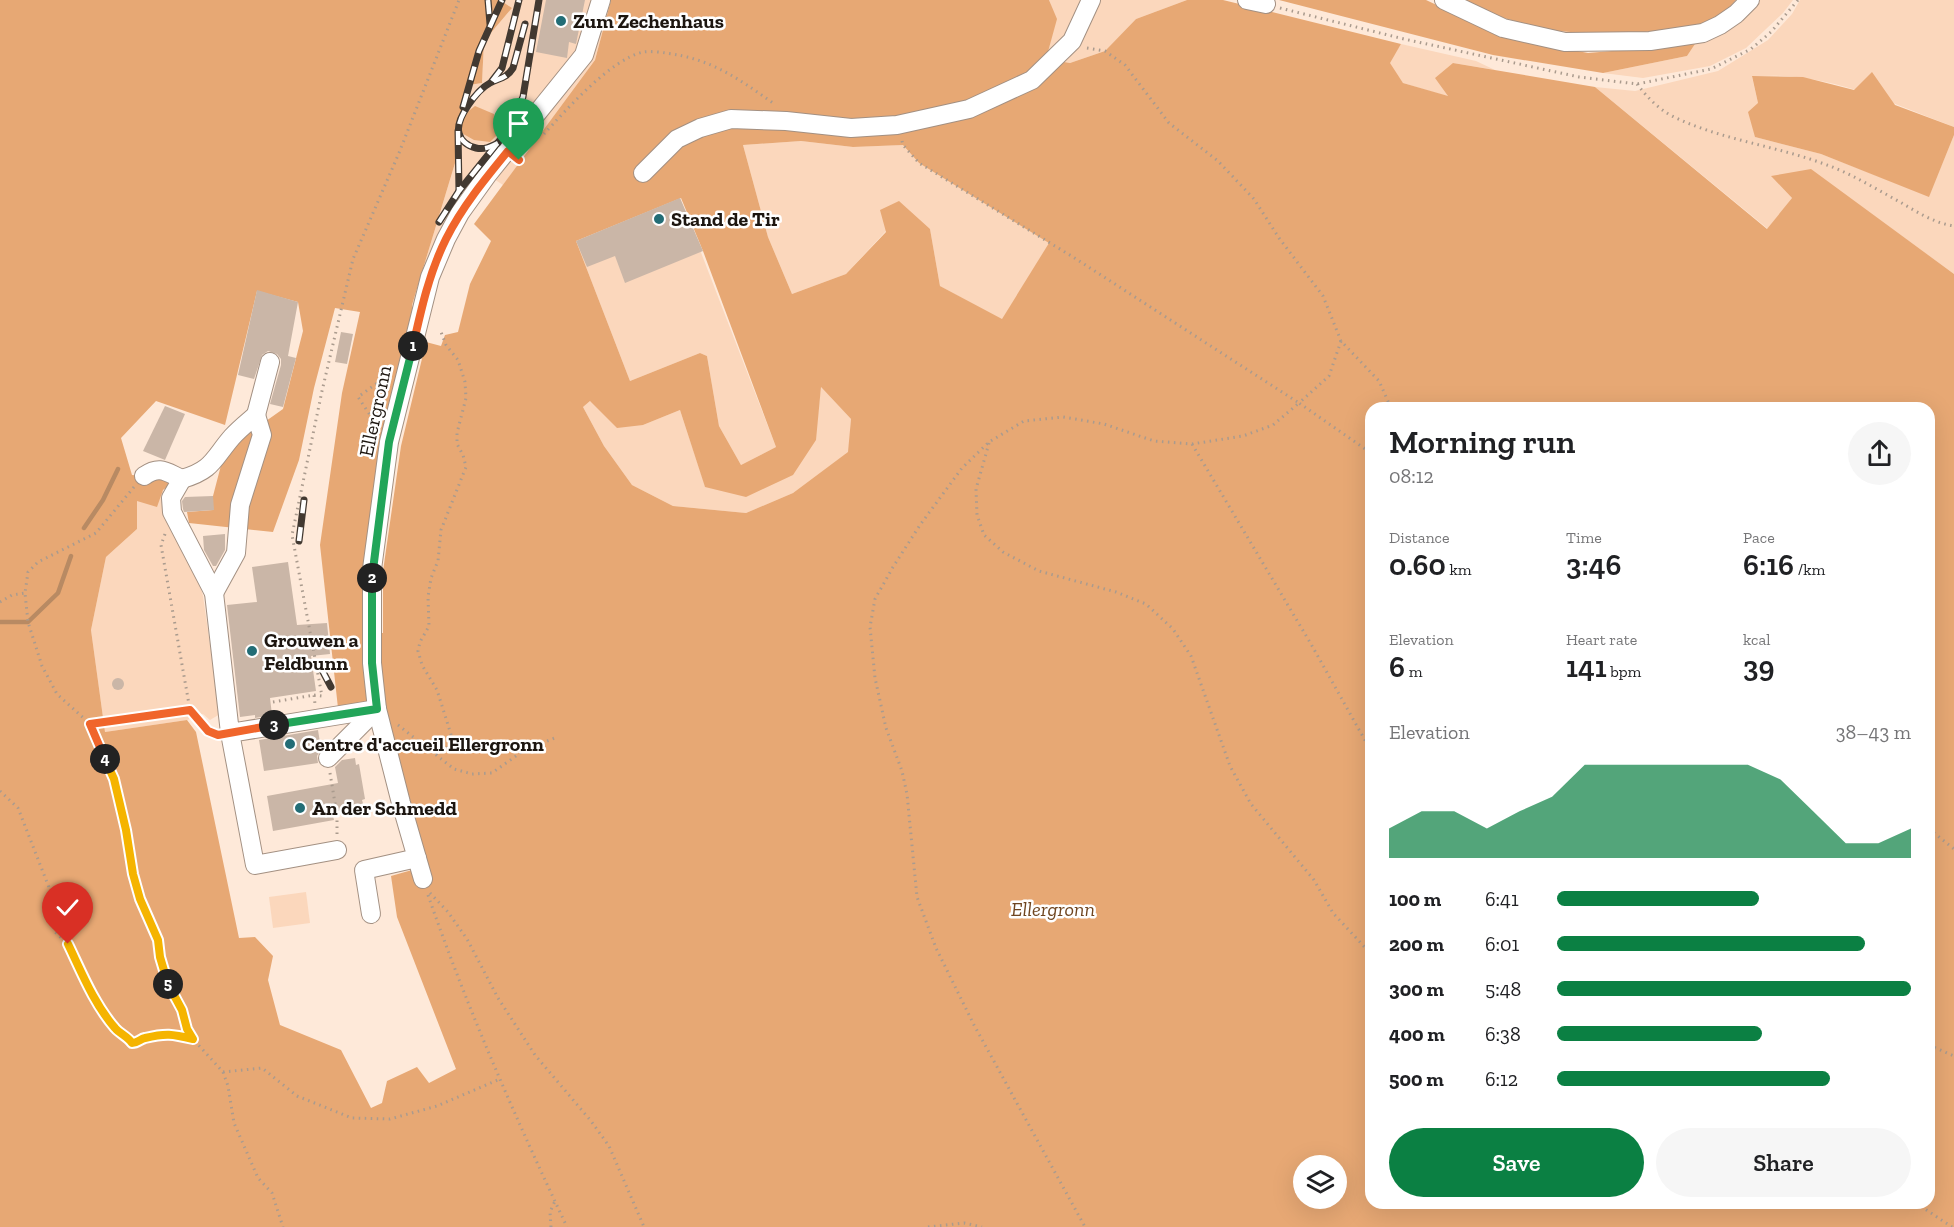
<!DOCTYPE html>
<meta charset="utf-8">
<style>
:root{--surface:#fff;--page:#f6f6f6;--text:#202124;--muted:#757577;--accent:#0b8043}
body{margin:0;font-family:"Zilla Slab",serif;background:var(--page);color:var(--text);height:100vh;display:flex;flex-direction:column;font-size:22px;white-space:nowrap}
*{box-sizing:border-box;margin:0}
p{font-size:20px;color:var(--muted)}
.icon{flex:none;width:33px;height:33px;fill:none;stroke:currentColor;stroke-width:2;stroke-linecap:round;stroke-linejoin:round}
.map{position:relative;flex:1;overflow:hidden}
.side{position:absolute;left:1365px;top:402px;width:570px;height:807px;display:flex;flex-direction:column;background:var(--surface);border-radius:18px;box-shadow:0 6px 24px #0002}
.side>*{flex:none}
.fabs{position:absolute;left:1293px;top:1155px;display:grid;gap:12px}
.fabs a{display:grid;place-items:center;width:54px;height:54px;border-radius:50%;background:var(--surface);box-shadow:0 6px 24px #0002;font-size:30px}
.pin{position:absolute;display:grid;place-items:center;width:51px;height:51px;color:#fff;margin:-62px -26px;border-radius:50% 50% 50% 0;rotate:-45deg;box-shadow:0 0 6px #0007}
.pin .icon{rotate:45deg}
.km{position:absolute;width:30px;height:30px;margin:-15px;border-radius:50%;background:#222;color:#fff;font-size:16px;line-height:30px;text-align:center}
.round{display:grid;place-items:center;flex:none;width:63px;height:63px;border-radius:32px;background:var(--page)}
.summary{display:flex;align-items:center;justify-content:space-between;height:102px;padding:0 24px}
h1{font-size:33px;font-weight:600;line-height:45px}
.figures{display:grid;grid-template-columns:repeat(3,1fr);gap:9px;height:102px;padding:6px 24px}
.figures div{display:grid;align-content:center}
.figures b{font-size:30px;font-weight:600}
.figures small{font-size:16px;font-weight:400}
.figures p{font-size:16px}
.chart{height:168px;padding:12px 24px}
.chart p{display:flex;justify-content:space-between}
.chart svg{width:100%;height:108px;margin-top:6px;fill:var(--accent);opacity:.7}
.action{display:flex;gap:12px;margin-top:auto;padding:12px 24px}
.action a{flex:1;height:69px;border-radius:36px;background:var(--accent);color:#fff;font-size:24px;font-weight:600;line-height:69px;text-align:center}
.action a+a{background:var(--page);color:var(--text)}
ul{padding:0 24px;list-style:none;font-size:20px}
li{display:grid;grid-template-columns:96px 72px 1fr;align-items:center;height:45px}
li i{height:15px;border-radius:8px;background:var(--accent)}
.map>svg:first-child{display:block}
.green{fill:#fbd7bc}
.forest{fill:#e7a874;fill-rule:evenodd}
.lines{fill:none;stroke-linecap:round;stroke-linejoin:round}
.stream{stroke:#b88a63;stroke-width:4.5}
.building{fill:#cab6a7}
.minor-casing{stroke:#a39082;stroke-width:20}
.path{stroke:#aa9b8e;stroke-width:3;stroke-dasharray:1.5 4.5;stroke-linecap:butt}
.minor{stroke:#fff;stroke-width:18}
.rail-casing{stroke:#423931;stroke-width:7}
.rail{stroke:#fff;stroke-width:4.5;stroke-dasharray:14;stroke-linecap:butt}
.split-1-casing{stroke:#fff;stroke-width:12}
.split-2-casing{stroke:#fff;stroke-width:12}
.split-3-casing{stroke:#fff;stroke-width:12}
.split-4-casing{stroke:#fff;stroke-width:12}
.split-5-casing{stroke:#fff;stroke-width:12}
.split-6-casing{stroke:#fff;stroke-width:12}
.split-1{stroke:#f0652b;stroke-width:8}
.split-2{stroke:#22a559;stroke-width:8}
.split-3{stroke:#22a559;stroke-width:8}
.split-4{stroke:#f0652b;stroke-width:8}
.split-5{stroke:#f5b400;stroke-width:8}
.split-6{stroke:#f5b400;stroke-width:8}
.poi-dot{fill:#236d76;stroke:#fff;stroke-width:2}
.labels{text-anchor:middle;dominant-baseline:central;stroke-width:5;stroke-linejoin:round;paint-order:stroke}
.poi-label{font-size:20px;font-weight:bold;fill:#1d1610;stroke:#fff;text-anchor:start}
.street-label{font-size:20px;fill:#1d1610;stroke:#fff}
.park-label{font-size:20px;font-style:italic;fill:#6f451f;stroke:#fff}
</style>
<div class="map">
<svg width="1954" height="1227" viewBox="0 0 1954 1227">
<rect width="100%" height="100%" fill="#fee9d9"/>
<g class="green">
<path d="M500,0H611L595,60L503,185L488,175L460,213L416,332L412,305L462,140L458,130L469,85L482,83L484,41L512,8Z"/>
<path d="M1049,0H1187L1136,19L1105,51L1070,63L1046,59L1056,19Z"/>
<path d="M1756,0H1793L1783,13L1746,48L1710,66L1643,78L1603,73L1687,56L1695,44L1738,24Z"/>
<path d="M1800,0H1954V127C1890,103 1822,69 1752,77L1758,103L1755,137L1821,154L1929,196L1954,135V274L1811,170L1772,177L1792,198L1768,229L1595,87L1635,91L1718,71L1768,40L1792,14Z"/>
<path d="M1401,44L1476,61L1495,70L1453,63L1449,97L1403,83L1389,63Z"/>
<path d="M801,141L853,147L903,145L919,163L1050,242L1002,320L940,286L930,229L886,231L846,274L792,294L768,237L743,145Z"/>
<path d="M680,198L776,447L741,465L719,426L707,356L700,353L630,381L576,241Z"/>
<path d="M821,387L851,419L849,452L793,493L746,513L673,506L632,485L604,446L583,407L590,401L643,425L680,410L705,486L815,440Z"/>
<path d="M163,490L166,510L194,563L203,596L220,714L210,720L203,714L187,720L105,732L91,630L106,557L137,529V501Z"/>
<path d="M306,892L310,923L273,928L269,897Z"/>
</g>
<g class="forest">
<path d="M0,0H500L512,8L484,41L482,83L469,85L461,117L475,106L494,114L499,133L490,142L474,140L458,131L462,140L412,305L416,332L389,442L371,633H383V571L401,446L426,342L441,346L445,335L458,332L470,284L491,241L474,224L595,60L611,0H1049L1057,19L1046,59L1070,63L1105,51L1136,19L1187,0H1223L1401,44L1390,63L1403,83L1448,96L1435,78L1453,63L1595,87L1767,229L1792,198L1771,176L1811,169L1954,274V1227H0ZM801,141L853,147L903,145L919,163L1049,243L1002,319L940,286L930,229L899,201L880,210L886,232L846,274L792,294L768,237L743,145ZM681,198L703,251L776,447L741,465L719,426L707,356L700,353L630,381L576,241ZM257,291L298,302L303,331L283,409L225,450L213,496V510L187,512L189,523L273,532L299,460L314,388L335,308L360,312L342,393L320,545L338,708L377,709L419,868L391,876L397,917L456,1069L429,1083L417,1067L387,1081L382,1103L371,1108L341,1050L280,1025L268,980L273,956L255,937L239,938L196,732L187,720L105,732L91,630L106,557L137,529V501L157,507L163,490L171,484L165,478L132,475L121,438L156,401L225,425ZM821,387L851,419L848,452L793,493L746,513L673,506L632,485L604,446L583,407L590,401L617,428L643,425L680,410L705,487L746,497L793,475L816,440ZM1371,408H1929V1203H1371ZM1304,1166H1336V1198H1304Z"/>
<path d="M1279,0H1426L1505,37L1588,53L1695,44L1687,56L1603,73L1493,55Z"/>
<path d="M1459,0H1736L1727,10L1703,27L1610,35L1544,30L1484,12Z"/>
<path d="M1872,72L1895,105L1954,127V135L1929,197L1821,154L1755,137L1748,112L1758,103L1752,76L1803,77L1854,90Z"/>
</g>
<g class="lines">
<g class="stream">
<path d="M84,528L103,500L118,469"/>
<path d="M0,622H28L58,593L71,556"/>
</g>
</g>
<g class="building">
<path d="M546,0H585L576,44L569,42L567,58L536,52Z"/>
<path d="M680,198L703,251L625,283L615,256L587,267L576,241Z"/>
<path d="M257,290L298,302L288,356L296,358L283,407L270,404L281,365V359L277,354L268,351L262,355L254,379L238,375Z"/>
<path d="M341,332L353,334L347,364L335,362Z"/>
<path d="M165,406L185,414L165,460L143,451Z"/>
<path d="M213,496L214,510L184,512L183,509L182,501L185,497Z"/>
<path d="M225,534V550L216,566H213L204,550L203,536Z"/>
<path d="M288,562L297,625L327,623L330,654L311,656L316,691L270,698L272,715L255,718V715L240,717L227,605L257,602L252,567Z"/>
<circle cx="118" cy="684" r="6"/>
<path d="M318,730L321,749L317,756L318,763L264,771L259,740Z"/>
<path d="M355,758L356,765L359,764L365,799L362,800L364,807L332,812L334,820L273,831L267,796L338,783L335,767L342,760Z"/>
</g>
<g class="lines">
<g class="minor-casing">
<g id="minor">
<path d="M1247,0L1266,4"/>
<path d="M1444,0L1503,28L1565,42L1650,41L1703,33L1720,25L1736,14L1750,0"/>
<path d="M643,173L677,139L700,128L731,119L786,121L851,128L897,125L969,109L1032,80L1072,41L1091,0"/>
<path d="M256,415L270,362"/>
<path d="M144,476C160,465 166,472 182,479L171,498L172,512L214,593L230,733L377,709"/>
<path d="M182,479C213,470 213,459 232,437C239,429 248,422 256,415L262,435L240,505L236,553L214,593"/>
<path d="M230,733L255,865L337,850"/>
<path d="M328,758L377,709"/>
<path d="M423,879L401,803L377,709L372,663V569L389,442L430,277L446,239L460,213L488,174L584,55L601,0"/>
<path d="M371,914L364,870L417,858"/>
</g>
</g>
<g class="path">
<path d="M1280,8L1404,39L1579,77L1637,84L1711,69L1751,49L1771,32L1798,0"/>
<path d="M1087,48L1105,51L1125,65L1169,123L1218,161L1254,199L1279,238L1323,296L1341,341L1379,381L1391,408"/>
<path d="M1637,84C1647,97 1658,109 1674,117C1722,140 1777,146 1827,165C1852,174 1876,189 1900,202C1917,212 1934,223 1954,226"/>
<path d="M544,134C567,109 610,60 643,52C649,51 659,52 666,53C711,59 736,77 773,103"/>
<path d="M902,141L903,145L919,163L1073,257L1299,403L1273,425L1243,436L1192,444L1154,441L1104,424L1063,417L1024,421L989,442L962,468L920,525L893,567L875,599L870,627L875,678L886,728L902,771L907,794L917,897L936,948L974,1025L1085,1227"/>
<path d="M1341,341L1329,376L1299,403L1371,453"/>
<path d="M376,424L358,397L387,376"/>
<path d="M989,443L976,489L977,515L984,535L1003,552L1039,571L1116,592L1146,604L1173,629L1191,656L1230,766L1251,804L1314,880L1333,913L1371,954"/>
<path d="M1192,444L1311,644L1371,751"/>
<path d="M134,487L96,533L38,562L28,572L25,593L28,622L42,666L57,694L90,724L114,779L126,830L133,874L140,899L158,940L160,957L169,986L182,1010L187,1029L193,1039L223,1072L228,1086L234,1123L258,1178L272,1193L283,1227"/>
<path d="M165,534L161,545L190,710L208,731L213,733"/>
<path d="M0,602L12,595L25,593"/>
<path d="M314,695L322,696L292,535L322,391L353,259L399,153L459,0"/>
<path d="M273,702L314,695L315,704"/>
<path d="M90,724L190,710"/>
<path d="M398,725L454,769L472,774L492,773L523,751L557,737"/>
<path d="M436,754L454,744L437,690L422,665L418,651L420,642L429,626L428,597L431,578L438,561L441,530L466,467L463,455L457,444V433L466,398L465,382L458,360L446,345L441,332"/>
<path d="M330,773L337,815V835"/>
<path d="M0,791L18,808L50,890V915L55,932L68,944L99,1004L116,1029L128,1036L132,1043C138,1043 140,1039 145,1038C166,1033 172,1034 193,1039"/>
<path d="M1929,829L1954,849"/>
<path d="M430,893L448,912L467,939L498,998L535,1055L591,1121L609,1146L644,1227"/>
<path d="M428,895C467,1008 516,1119 567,1227"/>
<path d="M1929,1045L1954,1056"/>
<path d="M223,1072L262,1068L297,1096L352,1118L390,1119L437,1106L500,1079"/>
<path d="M1916,1203L1952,1227"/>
<path d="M551,1227L550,1212L555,1201"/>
<path d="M928,1227L964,1223L982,1227"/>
</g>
<use href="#minor" class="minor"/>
<g class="rail-casing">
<g id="rail">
<path d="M488,0L490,24"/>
<path d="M492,81L502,68L519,0"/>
<path d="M463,107L479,51L502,0"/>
<path d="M458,131L459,191"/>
<path d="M498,143C490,147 484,150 476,148C468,146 461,141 459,133C455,119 477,90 490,83C499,78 506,79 513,68L525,24"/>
<path d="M439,222L459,191L508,130L523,97L539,0"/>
<path d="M299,541L304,500"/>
<path d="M321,668L331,687"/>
</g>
</g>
<use href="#rail" class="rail"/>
</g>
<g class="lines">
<g class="split-1-casing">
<path id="split-1" d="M413,346C421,310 429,273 446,239C462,207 485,179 508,151L519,160"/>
</g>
<g class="split-2-casing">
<path id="split-2" d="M372,578L389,442L413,346"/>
</g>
<g class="split-3-casing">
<path id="split-3" d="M274,725L377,709L372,663V578"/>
</g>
<g class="split-4-casing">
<path id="split-4" d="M105,759L90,724L190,710L208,731L218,735L274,725"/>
</g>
<g class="split-5-casing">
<path id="split-5" d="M105,759L114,779L126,830L133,874L140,899L158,940L160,957L168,984"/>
</g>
<g class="split-6-casing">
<path id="split-6" d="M68,944C81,971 94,1004 115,1028C120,1034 127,1036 132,1043C138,1043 140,1039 145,1038C166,1033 172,1034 193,1039L187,1029L182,1010L168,984"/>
</g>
<use href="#split-1" class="split-1"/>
<use href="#split-2" class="split-2"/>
<use href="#split-3" class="split-3"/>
<use href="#split-4" class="split-4"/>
<use href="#split-5" class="split-5"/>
<use href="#split-6" class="split-6"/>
</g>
<g class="poi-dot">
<circle cx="561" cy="21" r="6"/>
<circle cx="659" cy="219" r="6"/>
<circle cx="252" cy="651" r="6"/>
<circle cx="290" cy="744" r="6"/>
<circle cx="300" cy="808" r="6"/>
</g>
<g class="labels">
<g class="poi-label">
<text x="573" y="21">Zum Zechenhaus</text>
<text x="671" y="219">Stand de Tir</text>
<text x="264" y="640">Grouwen a<tspan x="264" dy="23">Feldbunn</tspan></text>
<text x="302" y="744">Centre d'accueil Ellergronn</text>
<text x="312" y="808">An der Schmedd</text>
</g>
<g class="street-label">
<text transform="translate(375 411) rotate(-78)">Ellergronn</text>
</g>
<g class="park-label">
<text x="1053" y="909">Ellergronn</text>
</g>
</g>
</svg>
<div class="fabs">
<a><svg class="icon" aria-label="layers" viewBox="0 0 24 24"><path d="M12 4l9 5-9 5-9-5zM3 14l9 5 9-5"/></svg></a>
</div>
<div class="pin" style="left:519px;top:160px;background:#1e9e55"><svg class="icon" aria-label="arrive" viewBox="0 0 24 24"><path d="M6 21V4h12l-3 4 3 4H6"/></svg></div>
<div class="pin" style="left:68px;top:944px;background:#d93025"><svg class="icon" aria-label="check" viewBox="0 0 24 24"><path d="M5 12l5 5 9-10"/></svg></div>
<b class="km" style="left:413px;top:346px">1</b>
<b class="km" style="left:372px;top:578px">2</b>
<b class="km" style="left:274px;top:725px">3</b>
<b class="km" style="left:105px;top:759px">4</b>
<b class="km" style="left:168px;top:984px">5</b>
<section class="side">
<div class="summary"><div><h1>Morning run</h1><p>08:12</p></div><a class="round"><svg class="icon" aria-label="share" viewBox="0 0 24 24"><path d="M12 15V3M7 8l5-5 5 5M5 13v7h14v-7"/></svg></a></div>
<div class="figures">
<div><p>Distance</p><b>0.60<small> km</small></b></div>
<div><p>Time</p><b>3:46</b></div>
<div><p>Pace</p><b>6:16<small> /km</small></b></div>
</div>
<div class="figures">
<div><p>Elevation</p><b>6<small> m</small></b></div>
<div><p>Heart rate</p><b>141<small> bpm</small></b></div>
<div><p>kcal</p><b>39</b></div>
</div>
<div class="chart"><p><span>Elevation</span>38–43 m</p>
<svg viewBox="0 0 160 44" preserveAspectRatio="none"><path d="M0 44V32L10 25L20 25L30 32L40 25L50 19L60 6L70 6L80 6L90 6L100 6L110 6L120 12L130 25L140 38L150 38L160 32V44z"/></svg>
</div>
<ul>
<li><b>100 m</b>6:41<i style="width:57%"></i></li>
<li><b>200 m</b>6:01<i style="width:87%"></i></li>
<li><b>300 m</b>5:48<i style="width:100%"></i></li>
<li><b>400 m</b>6:38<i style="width:58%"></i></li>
<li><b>500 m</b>6:12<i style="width:77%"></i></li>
</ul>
<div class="action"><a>Save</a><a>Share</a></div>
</section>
</div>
